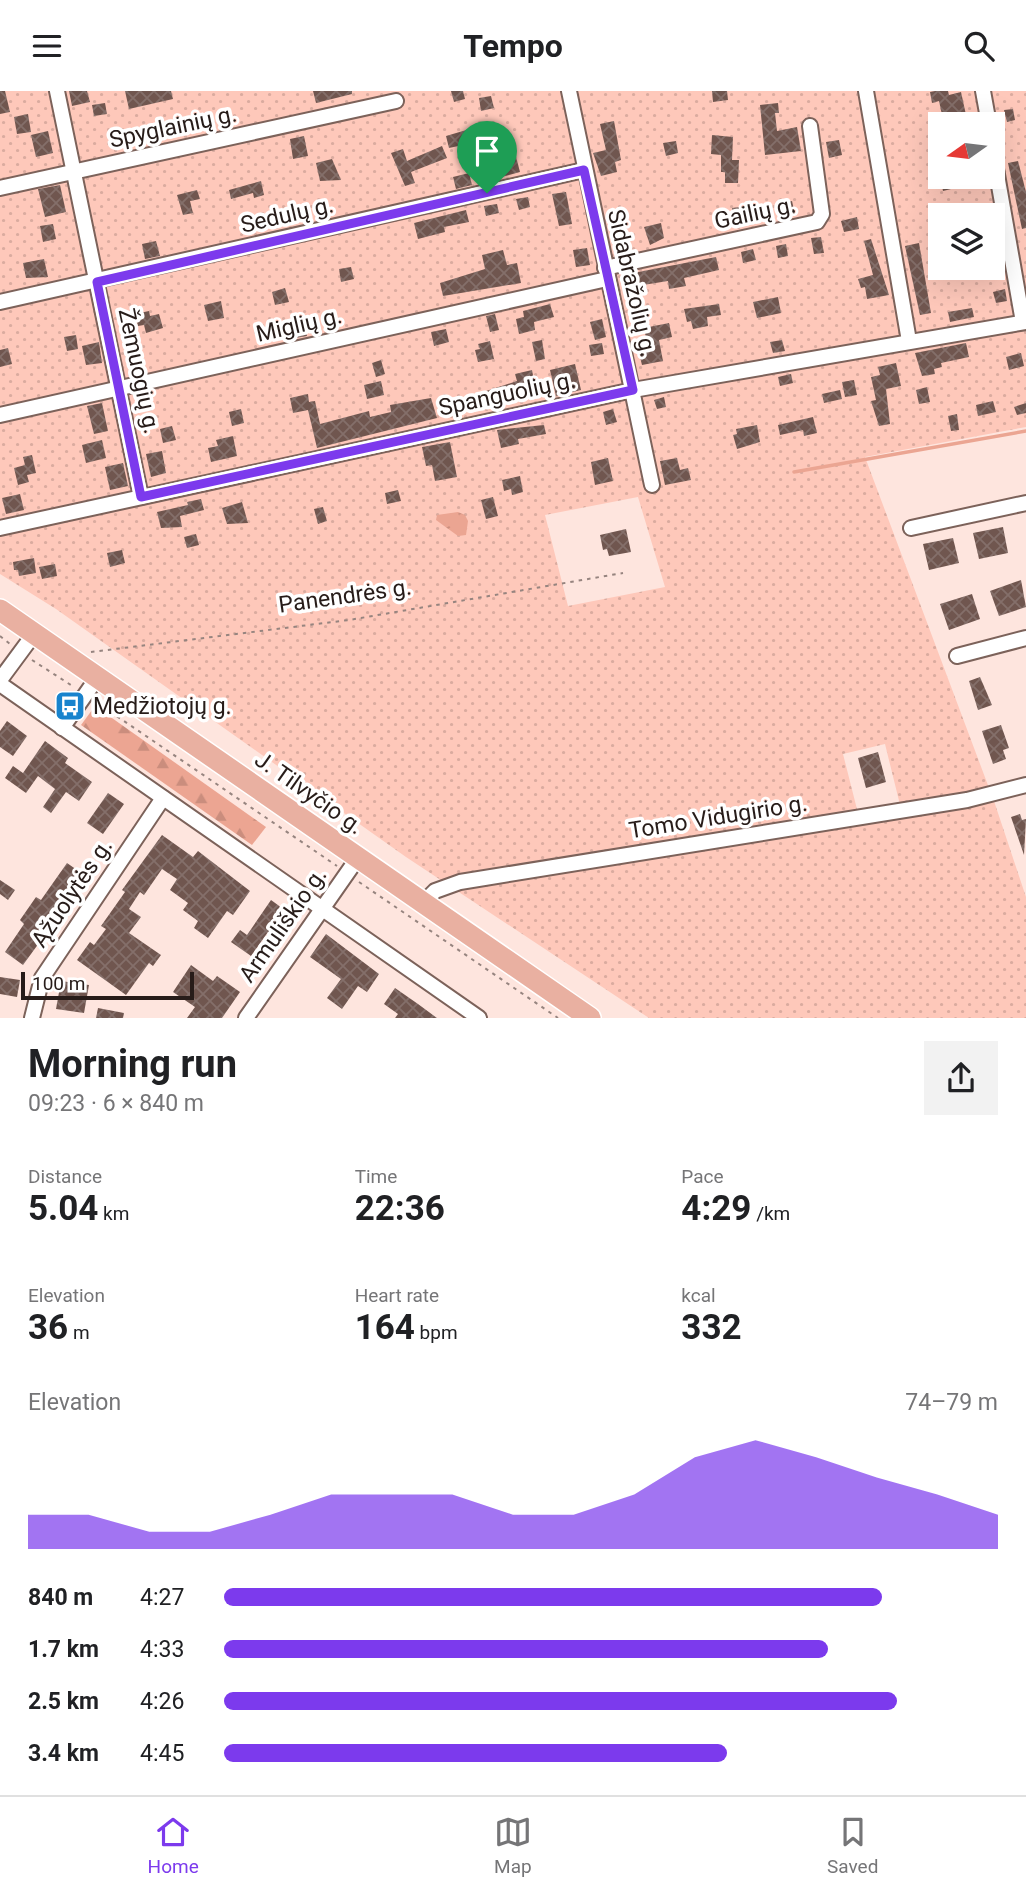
<!DOCTYPE html>
<meta charset="utf-8">
<style>
:root{--surface:#fff;--page:#f2f2f2;--text:#202124;--muted:#757577;--line:#e0e0e0;--accent:#7c3aed}
body{margin:0;font-family:Roboto,sans-serif;background:var(--page);color:var(--text);height:100vh;display:flex;flex-direction:column;font-size:26px;white-space:nowrap}
*{box-sizing:border-box;margin:0}
p{font-size:23px;color:var(--muted)}
.icon{flex:none;width:38px;height:38px;fill:none;stroke:currentColor;stroke-width:2;stroke-linecap:round;stroke-linejoin:round}
.map{position:relative;height:927px;overflow:hidden}
.panel{display:flex;flex-direction:column;background:var(--surface);flex:1}
.panel>*{flex:none}
.needle{width:46px;rotate:256deg}
.buttons{position:absolute;left:928px;top:21px;display:grid;gap:14px}
.buttons a{display:grid;place-items:center;width:77px;height:77px;border-radius:0px;background:var(--surface);box-shadow:0 7px 28px #0002;font-size:35px}
.scale{position:absolute;left:21px;bottom:18px;width:173px;box-sizing:border-box;padding-left:7px;border:4px solid #271c19;border-top:0;font-size:19px;line-height:24px;white-space:nowrap;color:#271c19;-webkit-text-stroke:5px #fff;paint-order:stroke}
.pin{position:absolute;display:grid;place-items:center;width:60px;height:60px;color:#fff;margin:-72px -30px;border-radius:50% 50% 50% 0;rotate:-45deg;box-shadow:0 0 7px #0007}
.pin .icon{rotate:45deg}
.round{display:grid;place-items:center;flex:none;width:74px;height:74px;border-radius:0px;background:var(--page)}
.summary{display:flex;align-items:center;justify-content:space-between;height:119px;padding:0 28px}
h1{font-size:38px;font-weight:700;line-height:52px}
.metrics{display:grid;grid-template-columns:repeat(3,1fr);gap:10px;height:119px;padding:7px 28px}
.metrics div{display:grid;align-content:center}
.metrics b{font-size:35px;font-weight:700}
.metrics small{font-size:19px;font-weight:400}
.metrics p{font-size:19px}
.chart{height:196px;padding:14px 28px}
.chart p{display:flex;justify-content:space-between}
.chart svg{width:100%;height:126px;margin-top:7px;fill:var(--accent);opacity:.7}
ul{padding:0 28px;list-style:none;font-size:23px}
li{display:grid;grid-template-columns:112px 84px 1fr;align-items:center;height:52px}
li i{height:18px;border-radius:9px;background:var(--accent)}
header{display:flex;justify-content:space-between;align-items:center;height:91px;padding:0 28px;background:var(--surface);font-size:32px;font-weight:700}
.tab-bar{display:flex;justify-content:space-around;align-items:center;height:98px;border-top:2px solid var(--line);background:var(--surface);font-size:19px;color:var(--muted)}
.tab-bar a{display:grid;justify-items:center;gap:4px}
.tab-bar .current{color:var(--accent)}
.map>svg:first-child{display:block}
.green{fill:url(#green-dots);fill-rule:evenodd}
.forest{fill:url(#forest-firs)}
.water{fill:url(#water-ripples)}
.lines{fill:none;stroke-linecap:round;stroke-linejoin:round}
.stream{stroke:#eba592;stroke-width:3.5}
.building{fill:url(#building-cross-hatch)}
.street-casing{stroke:#7c625a;stroke-width:18}
.primary-casing{stroke:#fff;stroke-width:24}
.path{stroke:#96847f;stroke-width:2;stroke-dasharray:3.5 5;stroke-linecap:butt}
.street{stroke:#fff;stroke-width:14}
.primary{stroke:#e9b0a1;stroke-width:21}
.route-casing{stroke:#fff;stroke-width:14}
.route{stroke:#7c3aed;stroke-width:9}
.labels{text-anchor:middle;dominant-baseline:central;stroke-width:7;stroke-linejoin:round;paint-order:stroke}
.street-label{font-size:23px;fill:#271c19;stroke:#fff}
.poi-label{font-size:23px;fill:#271c19;stroke:#fff;text-anchor:start}
</style>
<header><svg class="icon" aria-label="menu" viewBox="0 0 24 24"><path d="M4 6h16M4 12h16M4 18h16"/></svg>Tempo<svg class="icon" aria-label="search" viewBox="0 0 24 24"><circle cx="10" cy="10" r="6"/><path d="M15 15l6 6"/></svg></header>
<div class="map">
<svg width="1026" height="927" viewBox="0 0 1026 927">
<defs>
<pattern id="green-dots" width="8" height="8" patternUnits="userSpaceOnUse" patternTransform="scale(1.75)"><rect width="8" height="8" fill="#fec8ba"/><path d="M2 2h.1M6 6h.1" fill="none" stroke="#daab9f" stroke-width="1.8" stroke-linecap="round"/></pattern>
<pattern id="forest-firs" width="22" height="20" patternUnits="userSpaceOnUse" patternTransform="scale(1.75)"><rect width="22" height="20" fill="#eca592"/><path d="M5 1l3.5 6h-7zM16 11l3.5 6h-7z" fill="#ca8d7d"/></pattern>
<pattern id="water-ripples" width="26" height="14" patternUnits="userSpaceOnUse" patternTransform="scale(1.75)"><rect width="26" height="14" fill="#eba592"/><path d="M2 4q2-2 4 0t4 0M15 11q2-2 4 0t4 0" fill="none" stroke="#ca8d7d"/></pattern>
<pattern id="building-cross-hatch" width="8" height="8" patternUnits="userSpaceOnUse" patternTransform="scale(1.75)"><rect width="8" height="8" fill="#70564f"/><path d="M0 0l8 8M0 8l8-8" fill="none" stroke="#846f6a"/></pattern>
</defs>
<rect width="100%" height="100%" fill="#fee5de"/>
<path class="green" d="M0,0H1026V336L865,366L995,713L1026,806V927H649L406,766L56,518L0,483ZM940,33H992V86H940ZM940,124H992V177H940ZM638,406L665,496L568,515L545,424ZM885,653L903,726L861,734L843,663Z"/>
<path class="forest" d="M95,615L266,736L252,754L81,634Z"/>
<path class="water" d="M458,421L465,424L468,430L466,444L458,445L436,429L437,424Z"/>
<g class="lines">
<path class="stream" d="M794,381L1026,340"/>
</g>
<g class="building">
<path d="M0,0H5L10,21L0,23Z"/>
<path d="M69,0H87L90,11L72,15Z"/>
<path d="M125,0H171L173,8L129,18Z"/>
<path d="M313,0H352V3L316,12Z"/>
<path d="M451,0H463L465,8L454,11Z"/>
<path d="M712,0H727L728,9L713,11Z"/>
<path d="M935,0H948L949,4L961,1L968,33H944L939,10L932,12L930,1Z"/>
<path d="M491,5L494,17L481,20L479,7Z"/>
<path d="M105,12L107,23L94,25L92,14Z"/>
<path d="M778,12L779,22H775L777,40L797,36L801,60L765,64L760,14Z"/>
<path d="M1013,18L1015,29L1007,31L1004,19Z"/>
<path d="M28,23L31,41L17,43L14,26Z"/>
<path d="M614,30L621,69L615,71L617,81L601,85L593,62L606,59L600,33Z"/>
<path d="M480,35L484,48L478,50L482,67L467,71L463,54L449,57L446,45Z"/>
<path d="M48,40L53,62L36,66L31,44Z"/>
<path d="M712,44L733,46L732,69H739L738,92H725V81H721V64L711,63Z"/>
<path d="M304,45L308,65L293,68L290,48Z"/>
<path d="M839,49L842,64L829,67L826,51Z"/>
<path d="M676,50L678,62L666,65L663,52Z"/>
<path d="M442,55L447,67L411,81L415,92L405,95L391,62L403,58L407,70Z"/>
<path d="M515,62L520,81L498,87L493,67Z"/>
<path d="M332,68L341,89L320,90L316,72Z"/>
<path d="M1018,70L1026,101V137L1022,138L1008,72Z"/>
<path d="M469,82L472,94L456,98L453,86Z"/>
<path d="M940,86H960L963,95L943,100Z"/>
<path d="M261,90L264,104L254,107L253,102L231,108L229,99Z"/>
<path d="M60,94L66,121L45,126L38,98Z"/>
<path d="M197,99L200,108L190,110L193,122L183,124L177,104Z"/>
<path d="M566,101L572,133L559,135L552,103Z"/>
<path d="M528,106L530,116L519,119L516,108Z"/>
<path d="M792,110L795,123L780,126L777,113Z"/>
<path d="M497,113L499,122L486,125L484,115Z"/>
<path d="M755,114L756,123L750,124L752,133L735,136L732,117Z"/>
<path d="M466,119L469,131L444,136L445,141L418,148L414,132Z"/>
<path d="M857,126L859,138L844,141L841,130Z"/>
<path d="M661,132L664,147L650,154L644,136Z"/>
<path d="M53,133L56,148L43,151L40,135Z"/>
<path d="M821,146L824,162L814,163L811,147Z"/>
<path d="M871,148L889,204L867,208L865,196L861,197L858,188L873,184L864,150Z"/>
<path d="M156,150L160,165L145,168L142,153Z"/>
<path d="M919,152L931,222L920,224L905,155Z"/>
<path d="M786,153L788,165L778,167L776,155Z"/>
<path d="M587,157L590,174L576,176L573,159Z"/>
<path d="M753,158L756,169L743,172L741,161Z"/>
<path d="M503,159L507,174L517,172L521,192L443,205L440,192L485,178L482,164Z"/>
<path d="M716,166L719,179L684,187L686,195L669,198L668,190L643,194L644,199L633,201V196L624,198L622,186L633,182Z"/>
<path d="M44,168L48,186L26,187L23,172Z"/>
<path d="M351,176L354,188L341,191L339,178Z"/>
<path d="M285,197L289,211L275,214L272,201Z"/>
<path d="M1005,198L1007,210L996,212L993,201Z"/>
<path d="M778,206L781,222L757,227L753,211Z"/>
<path d="M221,210L224,227L208,230L204,214Z"/>
<path d="M550,213L554,226L534,231L535,239L519,243L516,228L524,226L523,220Z"/>
<path d="M719,213L721,224L707,226L708,235L693,238L691,230L687,231L684,218Z"/>
<path d="M972,217L974,226L950,231L948,221Z"/>
<path d="M149,220L150,225L159,223L163,237L146,242L144,234L138,235L135,223Z"/>
<path d="M495,223L499,239L490,241L486,225Z"/>
<path d="M602,228L606,246L595,249L590,231Z"/>
<path d="M669,232L672,246L659,249L663,270L642,274L639,262L648,257L644,237Z"/>
<path d="M305,235L307,245L296,247L294,237Z"/>
<path d="M446,238L449,251L434,255L431,241Z"/>
<path d="M76,244L78,258L67,260L64,246Z"/>
<path d="M542,249L545,268L536,270L532,251Z"/>
<path d="M782,249L785,260L773,262L770,251Z"/>
<path d="M490,250L494,268L478,271L475,259L480,258L478,253Z"/>
<path d="M99,251L102,272L86,274L82,255Z"/>
<path d="M602,252L604,263L591,265L589,254Z"/>
<path d="M966,252L969,266L941,272L942,276L934,278L935,283L922,285L915,262Z"/>
<path d="M8,257L12,273L0,276V259Z"/>
<path d="M1021,262L1024,275L1009,279L1006,266Z"/>
<path d="M381,269L385,283L376,286L372,272Z"/>
<path d="M896,272L901,295L886,298L890,333L879,335L871,310L876,309L871,286L880,284L878,276Z"/>
<path d="M575,273L581,299L556,305L550,279Z"/>
<path d="M532,279L537,305L487,317L483,301L517,290L515,283Z"/>
<path d="M791,283L793,292L780,295L778,286Z"/>
<path d="M854,289L857,304L845,306L842,291Z"/>
<path d="M381,290L384,304L367,308L364,294Z"/>
<path d="M927,296L930,311L919,313L916,299Z"/>
<path d="M840,299L842,308L824,312L822,303Z"/>
<path d="M308,303L309,311L315,310L320,333L369,320L370,326L391,321L390,314L431,307L437,327L317,357L308,319L293,322L290,307Z"/>
<path d="M664,306L666,316L657,318L654,309Z"/>
<path d="M993,310L996,321L978,325L976,314Z"/>
<path d="M102,312L108,340L94,343L87,315Z"/>
<path d="M1026,312V322L1017,324L1014,316Z"/>
<path d="M241,318L244,332L232,335L229,321Z"/>
<path d="M613,318L617,331L606,334L603,321Z"/>
<path d="M957,323L959,339L951,340L948,325Z"/>
<path d="M813,326L817,342L804,345L803,339L780,344L778,334Z"/>
<path d="M544,334L546,343L518,348L519,353L501,357L497,339Z"/>
<path d="M757,334L760,351L737,358L733,344L737,343L736,338Z"/>
<path d="M172,335L176,349L163,352L160,338Z"/>
<path d="M233,345L237,365L211,371L208,357L218,355L216,349Z"/>
<path d="M102,349L106,367L86,372L82,354Z"/>
<path d="M450,351L457,386L435,390L432,374L426,375L422,356Z"/>
<path d="M162,360L166,382L151,386L146,363Z"/>
<path d="M32,364L36,382L27,384L29,391L18,394L14,377L25,374L23,366Z"/>
<path d="M608,367L613,390L595,394L591,371Z"/>
<path d="M677,367L680,379L688,377L691,389L665,394L660,370Z"/>
<path d="M123,372L128,395L110,399L105,376Z"/>
<path d="M520,385L523,401L512,404L511,398L504,400L502,389Z"/>
<path d="M398,399L401,410L387,413L385,402Z"/>
<path d="M20,403L24,419L6,423L2,407Z"/>
<path d="M493,406L498,425L486,428L481,409Z"/>
<path d="M201,408L204,419L180,425L182,436L161,437L157,421L188,414L187,411Z"/>
<path d="M242,411L248,432L227,433L222,417Z"/>
<path d="M323,416L327,430L318,433L314,418Z"/>
<path d="M1003,436L1008,462L979,468L973,442Z"/>
<path d="M626,438L631,461L609,465L607,458L603,459L600,444Z"/>
<path d="M196,443L199,454L187,457L184,446Z"/>
<path d="M953,447L959,472L929,479L923,453Z"/>
<path d="M122,459L125,472L110,476L107,462Z"/>
<path d="M34,467L36,482L19,485L18,479H14L13,471Z"/>
<path d="M55,473L57,485L42,488L39,476Z"/>
<path d="M1021,489L1026,516L999,525L990,500Z"/>
<path d="M972,503L980,528L949,539L940,513Z"/>
<path d="M980,586L992,614L978,619L969,590Z"/>
<path d="M7,630L27,645L13,665L0,656V640Z"/>
<path d="M1001,634L1009,657L1003,659L1006,668L993,673L982,640Z"/>
<path d="M45,650L68,667L65,672L92,691L79,710L66,701L51,722L43,716L55,698L38,685L26,702L5,687L13,675L23,682Z"/>
<path d="M878,661L886,691L866,697L858,667Z"/>
<path d="M108,702L124,713L103,743L87,732Z"/>
<path d="M1020,723L1022,729L1026,728L1024,764L1011,726Z"/>
<path d="M162,744L193,766L198,760L250,800L233,824L227,820L208,847L194,837L198,830L183,819L188,812L170,799L177,788L162,778L144,804L140,801L129,818L141,826L129,842L161,864L153,875L149,872L126,904L77,869L90,851L94,854L106,838L101,835L125,801L122,799Z"/>
<path d="M67,772L87,786L23,874L5,861L24,833L20,829L36,806L41,809Z"/>
<path d="M0,789L15,799L8,809L0,803Z"/>
<path d="M271,809L293,825L278,848L268,841L251,865L231,851L240,839L247,844Z"/>
<path d="M326,843L379,883L367,901L358,895L342,918L327,907L341,888L310,866Z"/>
<path d="M191,874L213,890L217,885L240,901L222,927H187L195,916L173,901Z"/>
<path d="M0,886L20,889L17,906L0,903Z"/>
<path d="M61,890L89,894L84,922L56,918Z"/>
<path d="M395,897L418,913L437,927H395L398,923L384,913Z"/>
<path d="M98,917L124,922L123,927H96Z"/>
</g>
<g class="lines">
<g class="street-casing">
<g id="street">
<path d="M57,0L141,406"/>
<path d="M569,0L652,394"/>
<path d="M866,0L909,250"/>
<path d="M983,0L989,33"/>
<path d="M992,55L1023,231"/>
<path d="M0,97L396,10"/>
<path d="M605,177L817,131L822,123L810,35"/>
<path d="M0,211L584,79"/>
<path d="M0,324L607,188"/>
<path d="M0,437L633,299L1026,231"/>
<path d="M911,437L1026,412"/>
<path d="M957,565L1026,547"/>
<path d="M0,589L34,543"/>
<path d="M0,593L479,927"/>
<path d="M62,637L97,587"/>
<path d="M422,813L435,800L460,791L967,709L1026,694"/>
<path d="M32,927L42,887L163,707"/>
<path d="M246,927L357,768"/>
</g>
</g>
<g class="primary-casing">
<path id="primary" d="M0,519L590,927"/>
</g>
<g class="path">
<path d="M0,545L10,553"/>
<path d="M91,561L349,529L623,482"/>
<path d="M32,569L74,596"/>
<path d="M96,611L337,775"/>
<path d="M359,791L558,927"/>
</g>
<use href="#street" class="street"/>
<use href="#primary" class="primary"/>
</g>
<g class="lines">
<g class="route-casing">
<path id="route" d="M584,79L633,299L141,406L97,191Z"/>
</g>
<use href="#route" class="route"/>
</g>
<defs>
<g id="bus-square" transform="scale(1.575)"><rect x="-9" y="-9" width="18" height="18" rx="4" fill="#1883cd" stroke="#fff"/><path d="M-5-6H5V4H4V6H2V4H-2V6H-4V4H-5ZM-3.5-4V0h7V-4ZM-3.5 1.2v1.5H-2V1.2ZM2 1.2v1.5H3.5V1.2Z" fill="#fff"/></g>
</defs>
<g fill-rule="evenodd">
<use href="#bus-square" x="70" y="615"/>
</g>
<g class="labels">
<g class="street-label">
<text transform="translate(173 36) rotate(-12)">Spyglainių g.</text>
<text transform="translate(755 122) rotate(-12)">Gailių g.</text>
<text transform="translate(287 124) rotate(-13)">Sedulų g.</text>
<text transform="translate(632 192) rotate(77)">Sidabražolių g.</text>
<text transform="translate(299 234) rotate(-13)">Miglių g.</text>
<text transform="translate(139 280) rotate(78)">Žemuogių g.</text>
<text transform="translate(507 303) rotate(-12)">Spanguolių g.</text>
<text transform="translate(345 505) rotate(-8)">Panendrės g.</text>
<text transform="translate(309 702) rotate(35)">J. Tilvyčio g.</text>
<text transform="translate(718 726) rotate(-9)">Tomo Vidugirio g.</text>
<text transform="translate(72 802) rotate(-56)">Ąžuolytės g.</text>
<text transform="translate(283 834) rotate(-55)">Armuliškio g.</text>
</g>
<g class="poi-label">
<text x="93" y="615">Medžiotojų g.</text>
</g>
</g>
</svg>
<div class="buttons">
<a><svg class="needle" viewBox="-14 -14 28 28"><path d="M0-13l5 13h-10z" fill="#e53935"/><path d="M0 13l5-13h-10z" fill="#757577"/></svg></a>
<a><svg class="icon" aria-label="layers" viewBox="0 0 24 24"><path d="M12 4l9 5-9 5-9-5zM3 14l9 5 9-5"/></svg></a>
</div>
<div class="scale">100 m</div>
<div class="pin" style="left:487px;top:102px;background:#1e9e55"><svg class="icon" aria-label="arrive" viewBox="0 0 24 24"><path d="M6 21V4h12l-3 4 3 4H6"/></svg></div>
</div>
<section class="panel">
<div class="summary"><div><h1>Morning run</h1><p>09:23 · 6 × 840 m</p></div><a class="round"><svg class="icon" aria-label="share" viewBox="0 0 24 24"><path d="M12 15V3M7 8l5-5 5 5M5 13v7h14v-7"/></svg></a></div>
<div class="metrics">
<div><p>Distance</p><b>5.04<small> km</small></b></div>
<div><p>Time</p><b>22:36</b></div>
<div><p>Pace</p><b>4:29<small> /km</small></b></div>
</div>
<div class="metrics">
<div><p>Elevation</p><b>36<small> m</small></b></div>
<div><p>Heart rate</p><b>164<small> bpm</small></b></div>
<div><p>kcal</p><b>332</b></div>
</div>
<div class="chart"><p><span>Elevation</span>74–79 m</p>
<svg viewBox="0 0 160 44" preserveAspectRatio="none"><path d="M0 44V32L10 32L20 38L30 38L40 32L50 25L60 25L70 25L80 32L90 32L100 25L110 12L120 6L130 12L140 19L150 25L160 32V44z"/></svg>
</div>
<ul>
<li><b>840 m</b>4:27<i style="width:85%"></i></li>
<li><b>1.7 km</b>4:33<i style="width:78%"></i></li>
<li><b>2.5 km</b>4:26<i style="width:87%"></i></li>
<li><b>3.4 km</b>4:45<i style="width:65%"></i></li>
</ul>
</section>
<nav class="tab-bar">
<a class="current"><svg class="icon" aria-label="home" viewBox="0 0 24 24"><path d="M3 11l9-7 9 7M6 9v11h12V9"/></svg>Home</a>
<a><svg class="icon" aria-label="map" viewBox="0 0 24 24"><path d="M3 6l6-2 6 2 6-2v14l-6 2-6-2-6 2zM9 4v14M15 6v14"/></svg>Map</a>
<a><svg class="icon" aria-label="saved" viewBox="0 0 24 24"><path d="M7 4h10v16l-5-4-5 4z"/></svg>Saved</a>
</nav>
